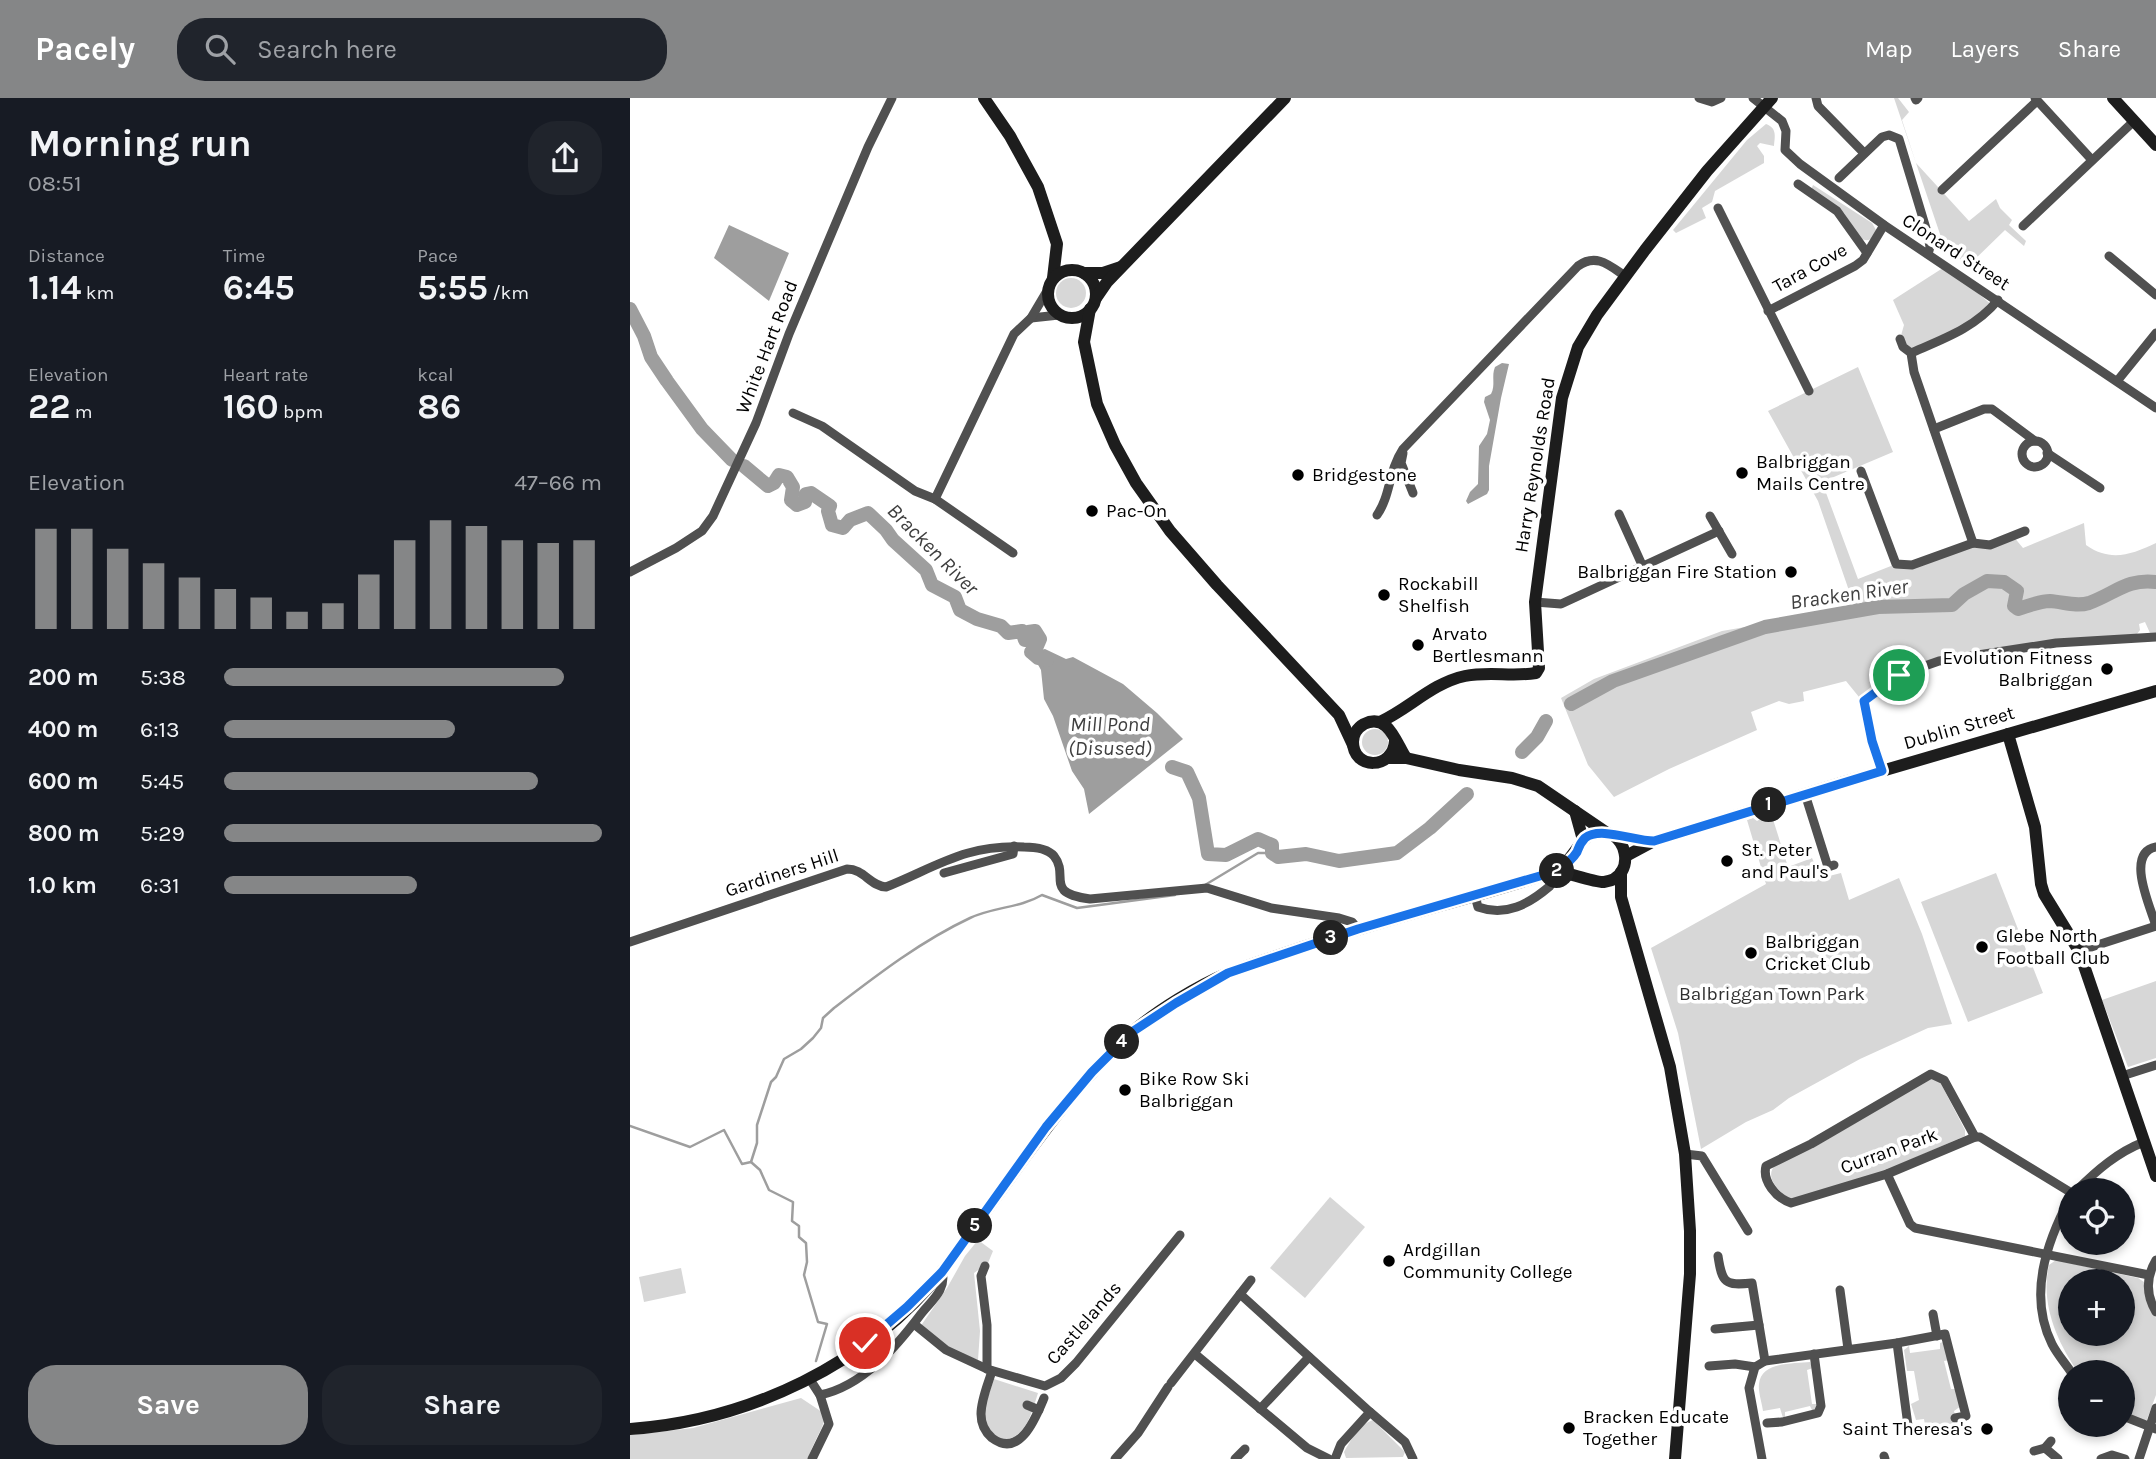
<!DOCTYPE html>
<meta charset="utf-8">
<style>
:root{--surface:#171b24;--page:#20242c;--text:#f1f3f6;--muted:#9ea1a6;--accent:#858687}
body{margin:0;font-family:Karla,sans-serif;background:var(--page);color:var(--text);height:100vh;display:flex;flex-direction:column;font-size:26px;white-space:nowrap}
*{box-sizing:border-box;margin:0}
p{font-size:23px;color:var(--muted)}
.icon{flex:none;width:38px;height:38px;fill:none;stroke:currentColor;stroke-width:2;stroke-linecap:round;stroke-linejoin:round}
.map{position:relative;flex:1;overflow:hidden}
.panel{display:flex;flex-direction:column;background:var(--surface);width:630px}
.panel>*{flex:none}
.controls{position:absolute;left:1428px;top:1080px;display:grid;gap:14px}
.controls a{display:grid;place-items:center;width:77px;height:77px;border-radius:50%;background:var(--surface);box-shadow:0 4px 10px #0003;font-size:35px}
.pin{position:absolute;display:grid;place-items:center;width:60px;height:60px;color:#fff;margin:-30px;border:4px solid #fff;border-radius:50%;box-shadow:0 2px 7px #0007}
.km{position:absolute;width:35px;height:35px;margin:-18px;border-radius:50%;background:#222;color:#fff;font-size:19px;line-height:35px;text-align:center}
.round{display:grid;place-items:center;flex:none;width:74px;height:74px;border-radius:28px;background:var(--page)}
.head{display:flex;align-items:center;justify-content:space-between;height:119px;padding:0 28px}
h1{font-size:38px;font-weight:700;line-height:52px}
.stats{display:grid;grid-template-columns:repeat(3,1fr);gap:10px;height:119px;padding:7px 28px}
.stats div{display:grid;align-content:center}
.stats b{font-size:35px;font-weight:700}
.stats small{font-size:19px;font-weight:400}
.stats p{font-size:19px}
.chart{height:196px;padding:14px 28px}
.chart p{display:flex;justify-content:space-between}
.chart svg{width:100%;height:126px;margin-top:7px;stroke:var(--accent);stroke-width:6}
.button{display:flex;gap:14px;margin-top:auto;padding:14px 28px}
.button a{flex:1;height:80px;border-radius:28px;background:var(--accent);color:#fff;font-size:28px;font-weight:700;line-height:80px;text-align:center}
.button a+a{background:var(--page);color:var(--text)}
ul{padding:0 28px;list-style:none;font-size:23px}
li{display:grid;grid-template-columns:112px 84px 1fr;align-items:center;height:52px}
li i{height:18px;border-radius:9px;background:var(--accent)}
header{display:flex;align-items:center;gap:42px;box-sizing:border-box;height:98px;padding:0 35px;background:var(--accent);color:#fff}
header strong{font-size:33px}
nav{display:flex;gap:38px;margin-inline-start:auto;font-size:24px}
.search{width:490px;height:63px;background:var(--page);display:flex;align-items:center;gap:18px;box-sizing:border-box;padding:0 24px;border-radius:28px;color:var(--muted);font-size:26px}
main{display:flex;flex:1;min-height:0}
.map>svg:first-child{display:block}
.green{fill:#d7d7d7;fill-rule:evenodd}
.water{fill:#9e9e9e}
.lines{fill:none;stroke-linecap:round;stroke-linejoin:round}
.stream{stroke:#9e9e9e;stroke-width:2.5}
.river{stroke:#9e9e9e;stroke-width:14}
.street{stroke:#505050;stroke-width:9}
.secondary{stroke:#1d1d1d;stroke-width:12}
.route-casing{stroke:#fff;stroke-width:14}
.route{stroke:#1a73e8;stroke-width:9}
.poi-dot{fill:#000;stroke:#fff;stroke-width:2.5}
.labels{text-anchor:middle;dominant-baseline:central;stroke-width:7;stroke-linejoin:round;paint-order:stroke}
.street-label{font-size:19px;fill:#000;stroke:#fff}
.poi-label{font-size:19px;fill:#000;stroke:#fff;text-anchor:start}
.park-label{font-size:19px;fill:#2e2e2e;stroke:#fff}
.water-label{font-size:21px;font-style:italic;fill:#3f3f3f;stroke:#fff}
</style>
<header>
<strong>Pacely</strong>
<div class="search"><svg class="icon" aria-label="search" viewBox="0 0 24 24"><circle cx="10" cy="10" r="6"/><path d="M15 15l6 6"/></svg>Search here</div>
<nav><a>Map</a><a>Layers</a><a>Share</a></nav>
</header>
<main>
<section class="panel">
<div class="head"><div><h1>Morning run</h1><p>08:51</p></div><a class="round"><svg class="icon" aria-label="share" viewBox="0 0 24 24"><path d="M12 15V3M7 8l5-5 5 5M5 13v7h14v-7"/></svg></a></div>
<div class="stats">
<div><p>Distance</p><b>1.14<small> km</small></b></div>
<div><p>Time</p><b>6:45</b></div>
<div><p>Pace</p><b>5:55<small> /km</small></b></div>
</div>
<div class="stats">
<div><p>Elevation</p><b>22<small> m</small></b></div>
<div><p>Heart rate</p><b>160<small> bpm</small></b></div>
<div><p>kcal</p><b>86</b></div>
</div>
<div class="chart"><p><span>Elevation</span>47–66 m</p>
<svg viewBox="0 0 160 44" preserveAspectRatio="none"><path d="M5 44V9M15 44V9M25 44V16M35 44V21M45 44V26M55 44V30M65 44V33M75 44V38M85 44V35M95 44V25M105 44V13M115 44V6M125 44V8M135 44V13M145 44V14M155 44V13"/></svg>
</div>
<ul>
<li><b>200 m</b>5:38<i style="width:90%"></i></li>
<li><b>400 m</b>6:13<i style="width:61%"></i></li>
<li><b>600 m</b>5:45<i style="width:83%"></i></li>
<li><b>800 m</b>5:29<i style="width:100%"></i></li>
<li><b>1.0 km</b>6:31<i style="width:51%"></i></li>
</ul>
<div class="button"><a>Save</a><a>Share</a></div>
</section>
<div class="map">
<svg width="1526" height="1361" viewBox="0 0 1526 1361">
<rect width="100%" height="100%" fill="#fff"/>
<g class="green">
<path d="M1264,0H1268L1279,14L1272,22L1286,65L1339,123L1366,101L1370,110L1382,122L1379,127L1396,143L1394,148L1375,132L1340,166L1323,158L1313,145Z"/>
<path d="M1136,26C1147,30 1145,38 1144,48L1130,45L1127,48L1134,58V65L1085,93L1082,104L1072,110L1076,120L1046,135L1043,132L1117,42Z"/>
<path d="M1183,87L1242,125L1246,132C1243,141 1240,144 1231,141L1214,115L1181,92Z"/>
<path d="M1316,168L1363,208L1356,216L1281,255L1270,241L1274,227L1263,202Z"/>
<circle cx="441" cy="195" r="15"/>
<path d="M1228,269L1263,354L1192,384L1228,481L1266,466L1270,467L1383,438L1393,450L1454,425L1456,447C1480,464 1501,457 1526,445V536L1520,535L1515,524L1509,526L1510,532L1507,536L1314,559L1283,566L1275,569L1229,599L1216,583L1173,594L1174,603L1159,606L1149,603L1121,614L1127,632L1039,671L984,699L958,667L931,600L964,581L1092,533L1225,510L1188,403L1138,313Z"/>
<circle cx="745" cy="644" r="13"/>
<path d="M1141,715L1158,769L1182,760L1191,780L1211,775L1219,802L1269,780L1292,836L1322,926L1298,930L1230,961L1159,1000L1143,1012L1116,1024L1071,1051L1048,935L1021,850L1136,786L1117,722L1123,720L1127,723Z"/>
<path d="M1366,775L1413,895L1338,924L1291,804Z"/>
<path d="M1526,883V960L1498,969L1472,902Z"/>
<path d="M1301,980L1310,984L1335,1032V1038L1252,1074L1168,1100H1157C1147,1090 1133,1078 1147,1065L1183,1050Z"/>
<path d="M700,1099L735,1129L675,1200L640,1170Z"/>
<path d="M348,1142L363,1153L358,1165L344,1175L350,1233L348,1262L318,1250L290,1229L317,1190L335,1158Z"/>
<path d="M1426,1162L1508,1180L1514,1184L1515,1198L1526,1220V1297L1516,1324L1493,1314V1274H1448C1427,1244 1410,1205 1419,1167ZM1440,1183H1493V1236H1440Z"/>
<path d="M51,1170L56,1195L14,1204L9,1179Z"/>
<path d="M1313,1244L1320,1262L1314,1263L1321,1291H1327L1331,1308L1324,1313L1327,1326L1338,1325L1340,1327L1285,1340L1296,1332L1294,1321L1286,1322L1281,1306L1289,1302L1284,1273H1277L1274,1252L1279,1248L1280,1255L1310,1251V1245Z"/>
<path d="M1180,1264L1183,1270L1177,1272L1182,1306H1188V1310L1183,1314L1180,1308L1155,1314V1320H1153L1150,1310L1133,1313C1132,1305 1128,1294 1129,1286C1131,1263 1164,1266 1180,1264Z"/>
<path d="M364,1281L408,1295C401,1317 396,1340 371,1343C345,1324 356,1307 364,1281Z"/>
<path d="M171,1300L192,1314L195,1320C191,1335 182,1346 178,1361H0V1337L63,1330Z"/>
<path d="M743,1322L775,1354L773,1359L716,1360L714,1354C721,1342 730,1326 743,1322Z"/>
</g>
<g class="water">
<path d="M99,127L159,155L139,203L84,160Z"/>
<path d="M872,265L879,266L871,300L859,368V392L857,396L838,406L836,403L840,394L848,386L849,348L857,336L860,322L854,304L855,299L861,296C866,287 861,278 865,269Z"/>
<path d="M415,551L436,561L443,559L493,586L527,615L553,641L459,716L454,691L442,673L423,618L414,601L411,572L401,554Z"/>
</g>
<g class="lines">
<g class="stream">
<path d="M575,787L628,755H642"/>
<path d="M0,1028L60,1049L94,1032L112,1066L121,1064L130,1072L139,1092L163,1104L162,1123L169,1128V1139L176,1145L177,1164L174,1177L188,1224L197,1226L186,1263"/>
<path d="M121,1064L127,1045V1027L141,984L146,979L154,961L171,951L183,940L191,930L193,920L204,910C247,877 291,843 340,820C363,809 390,810 412,797L447,810L545,797"/>
</g>
<g class="river">
<path d="M0,211L14,238L21,259L37,283L72,331L102,362"/>
<path d="M114,368L138,388L144,385L149,377L157,379L163,389L161,402L167,407L175,404L176,396L181,395L200,408L198,413L202,427L213,430L220,422L238,415L256,432L263,442L296,472L302,487L325,499L330,512L347,521L371,528L378,535L392,533L395,542L398,534L405,533L410,541L407,548L401,554L408,560L417,562"/>
<path d="M941,606L983,583L1135,529L1248,509L1322,507L1334,496L1357,483L1374,484L1387,493L1384,508L1388,511C1398,508 1410,503 1420,503C1434,504 1446,509 1459,505C1484,496 1498,480 1526,484"/>
<path d="M892,654L907,639L916,623"/>
<path d="M542,669L557,674L569,700L578,756L596,757L628,741L642,747V755L648,759L676,756L709,763L767,755L800,730L837,696"/>
</g>
<g class="street">
<path d="M1069,0L1082,4L1091,0"/>
<path d="M1123,0L1152,23L1156,33L1155,52L1170,66L1254,127L1526,310"/>
<path d="M1186,0L1188,8L1234,55"/>
<path d="M1285,0L1286,2L1288,0"/>
<path d="M1405,0L1462,62"/>
<path d="M1209,80L1252,39L1259,37L1269,41L1298,137L1300,149L1298,156"/>
<path d="M1168,86L1207,113L1237,155"/>
<path d="M1312,92L1407,3"/>
<path d="M1088,110L1179,293"/>
<path d="M1393,128L1504,23"/>
<path d="M1479,158L1526,197"/>
<path d="M1138,213L1225,168L1233,162L1254,127"/>
<path d="M401,220L429,217"/>
<path d="M1270,241L1273,249L1281,255L1284,274L1343,445"/>
<path d="M1281,255C1313,241 1345,230 1368,202"/>
<path d="M1488,282L1526,235"/>
<path d="M163,315L192,328L285,393L305,401"/>
<path d="M1304,331L1354,311H1362L1405,343"/>
<circle cx="1405" cy="356" r="13"/>
<path d="M773,355L771,365L783,395"/>
<path d="M1417,355L1470,390"/>
<path d="M1231,373L1266,466L1282,467L1343,445L1360,447L1395,433"/>
<path d="M989,416L1013,469"/>
<path d="M747,417C761,397 758,374 773,351L948,168C966,155 979,167 995,178"/>
<path d="M1080,418L1102,456"/>
<path d="M383,455L305,401L384,236L401,220L417,193"/>
<path d="M0,474L46,450L72,433L83,418L126,325L159,236L238,49L262,0"/>
<path d="M905,504L931,506L1089,433"/>
<path d="M1252,673L1242,643L1233,603L1269,577L1309,563L1426,545L1526,539"/>
<path d="M1175,696L1198,769L1204,767"/>
<path d="M314,775L383,756L384,748"/>
<path d="M845,798L848,809C876,819 899,806 920,788L919,775"/>
<path d="M1526,828C1520,808 1495,755 1526,749"/>
<path d="M0,844L217,771C234,771 240,788 256,789C306,769 336,746 394,749C404,749 417,750 424,758C440,778 413,795 460,801L577,790L641,810L709,820L722,824L728,831"/>
<path d="M1449,853L1526,828"/>
<path d="M1301,976L1314,982L1345,1039L1257,1076L1161,1105C1146,1100 1132,1083 1136,1068L1181,1046Z"/>
<path d="M1492,978L1526,967"/>
<path d="M1345,1039H1350L1440,1094"/>
<path d="M1055,1056L1072,1058L1118,1133"/>
<path d="M1257,1076L1280,1126L1285,1130L1519,1177"/>
<path d="M1447,1092C1467,1072 1488,1054 1514,1044"/>
<path d="M1440,1100C1416,1145 1398,1198 1422,1246C1427,1256 1435,1265 1441,1274"/>
<path d="M1088,1158C1092,1185 1095,1188 1122,1185L1135,1263"/>
<path d="M1526,1162C1516,1179 1516,1197 1526,1214"/>
<path d="M355,1168L351,1178L357,1227V1271"/>
<path d="M1210,1192L1218,1251"/>
<path d="M610,1196L740,1314"/>
<path d="M1303,1216L1307,1238"/>
<path d="M284,1226L316,1252L357,1271L415,1288L431,1280L446,1265L550,1137"/>
<path d="M1085,1231L1129,1227"/>
<path d="M1267,1245L1279,1335L1290,1332"/>
<path d="M565,1256L677,1350L699,1361"/>
<path d="M1079,1268L1105,1266L1125,1269"/>
<path d="M362,1273C358,1286 351,1302 351,1316C351,1325 355,1334 362,1340C390,1361 406,1319 414,1300"/>
<path d="M179,1280L190,1297L199,1326L182,1361"/>
<path d="M541,1285L621,1182"/>
<path d="M190,1297C233,1288 266,1249 291,1216C301,1203 317,1192 312,1173"/>
<path d="M397,1307L409,1312"/>
<path d="M630,1311L679,1259"/>
<path d="M1493,1318L1526,1331"/>
<path d="M1137,1325L1152,1324L1188,1315L1191,1308L1184,1256"/>
<path d="M1415,1350L1428,1361"/>
<path d="M1404,1353L1415,1350L1421,1343"/>
<path d="M1254,1358L1255,1361"/>
<path d="M485,1361L508,1335L538,1289"/>
<path d="M605,1361L615,1351"/>
<path d="M705,1361L711,1346L740,1314L775,1344L783,1361"/>
<path d="M1132,1361L1119,1290L1125,1269L1135,1263L1267,1245L1315,1236L1336,1318L1325,1320"/>
<path d="M1471,1361L1482,1357L1495,1361"/>
<path d="M1509,1361L1526,1310"/>
</g>
<g class="secondary">
<path d="M354,0L380,38L408,89L427,146L423,180"/>
<path d="M1483,0L1526,47"/>
<circle cx="442" cy="196" r="24"/>
<path d="M454,175H473L491,169"/>
<path d="M466,200L477,184L655,0"/>
<path d="M460,211L454,244L467,306L485,347L506,385L540,433L587,487L709,617L723,647"/>
<path d="M750,624C779,611 802,585 835,578C859,573 882,579 906,575L909,570L905,504L932,300L948,249L967,217L1015,152L1077,73L1142,0"/>
<path d="M1378,636L1405,729L1411,786L1414,796L1449,853L1526,1078"/>
<path d="M765,643C763,672 723,672 723,644C723,637 727,630 734,626C758,614 766,645 776,660"/>
<path d="M758,660H776L829,672L882,680L908,688L977,735"/>
<path d="M945,713L953,742"/>
<path d="M985,738L1023,743"/>
<path d="M996,758L1024,743L1214,684L1526,593"/>
<path d="M991,774V799L1040,969L1055,1056L1060,1133V1176L1045,1361"/>
<path d="M0,1331C118,1323 239,1266 313,1172C359,1112 399,1049 448,991C465,972 483,950 502,934C528,912 567,888 598,875C623,865 648,858 673,849C757,821 843,800 927,773C943,762 950,739 964,735C997,726 1009,780 974,784C966,785 939,775 927,773"/>
</g>
</g>
<g class="lines">
<g class="route-casing">
<path id="route" d="M235,1245L277,1209L312,1174L416,1029L462,974L502,934L546,905L598,875L728,831L927,773C934,768 942,762 947,754C949,749 950,745 955,740C970,728 1004,743 1024,743L1252,673L1242,643L1234,603L1269,577"/>
</g>
<use href="#route" class="route"/>
</g>
<g class="poi-dot">
<circle cx="1112" cy="375" r="7"/>
<circle cx="668" cy="377" r="7"/>
<circle cx="462" cy="413" r="7"/>
<circle cx="1161" cy="474" r="7"/>
<circle cx="754" cy="497" r="7"/>
<circle cx="788" cy="547" r="7"/>
<circle cx="1477" cy="571" r="7"/>
<circle cx="1097" cy="763" r="7"/>
<circle cx="1352" cy="849" r="7"/>
<circle cx="1121" cy="855" r="7"/>
<circle cx="495" cy="992" r="7"/>
<circle cx="759" cy="1163" r="7"/>
<circle cx="939" cy="1330" r="7"/>
<circle cx="1357" cy="1331" r="7"/>
</g>
<g class="labels">
<g class="street-label">
<text transform="translate(1326 154) rotate(33)">Clonard Street</text>
<text transform="translate(1180 170) rotate(-29)">Tara Cove</text>
<text transform="translate(137 249) rotate(-69)">White Hart Road</text>
<text transform="translate(905 367) rotate(-81)">Harry Reynolds Road</text>
<text transform="translate(1329 630) rotate(-16)">Dublin Street</text>
<text transform="translate(152 775) rotate(-18)">Gardiners Hill</text>
<text transform="translate(1259 1053) rotate(-20)">Curran Park</text>
<text transform="translate(454 1225) rotate(-49)">Castlelands</text>
</g>
<g class="poi-label">
<text x="1126" y="364">Balbriggan<tspan x="1126" dy="22">Mails Centre</tspan></text>
<text x="682" y="377">Bridgestone</text>
<text x="476" y="413">Pac-On</text>
<text x="1147" y="474" text-anchor="end">Balbriggan Fire Station</text>
<text x="768" y="486">Rockabill<tspan x="768" dy="22">Shelfish</tspan></text>
<text x="802" y="536">Arvato<tspan x="802" dy="22">Bertlesmann</tspan></text>
<text x="1463" y="560" text-anchor="end">Evolution Fitness<tspan x="1463" dy="22">Balbriggan</tspan></text>
<text x="1111" y="752">St. Peter<tspan x="1111" dy="22">and Paul's</tspan></text>
<text x="1366" y="838">Glebe North<tspan x="1366" dy="22">Football Club</tspan></text>
<text x="1135" y="844">Balbriggan<tspan x="1135" dy="22">Cricket Club</tspan></text>
<text x="509" y="981">Bike Row Ski<tspan x="509" dy="22">Balbriggan</tspan></text>
<text x="773" y="1152">Ardgillan<tspan x="773" dy="22">Community College</tspan></text>
<text x="953" y="1319">Bracken Educate<tspan x="953" dy="22">Together</tspan></text>
<text x="1343" y="1331" text-anchor="end">Saint Theresa's</text>
</g>
<g class="park-label">
<text x="1142" y="896">Balbriggan Town Park</text>
</g>
<g class="water-label">
<text transform="translate(303 451) rotate(45)">Bracken River</text>
<text transform="translate(1219 496) rotate(-8)">Bracken River</text>
<text x="480" y="626">Mill Pond<tspan x="480" dy="24">(Disused)</tspan></text>
</g>
</g>
</svg>
<div class="controls">
<a><svg class="icon" aria-label="locate" viewBox="0 0 24 24"><circle cx="12" cy="12" r="6"/><path d="M12 2v4M12 18v4M2 12h4M18 12h4"/></svg></a>
<a>+</a>
<a>−</a>
</div>
<div class="pin" style="left:1269px;top:577px;background:#1e9e55"><svg class="icon" aria-label="arrive" viewBox="0 0 24 24"><path d="M6 21V4h12l-3 4 3 4H6"/></svg></div>
<div class="pin" style="left:235px;top:1245px;background:#d93025"><svg class="icon" aria-label="check" viewBox="0 0 24 24"><path d="M5 12l5 5 9-10"/></svg></div>
<b class="km" style="left:1139px;top:707px">1</b>
<b class="km" style="left:927px;top:773px">2</b>
<b class="km" style="left:701px;top:840px">3</b>
<b class="km" style="left:492px;top:944px">4</b>
<b class="km" style="left:345px;top:1128px">5</b>
</div>
</main>
